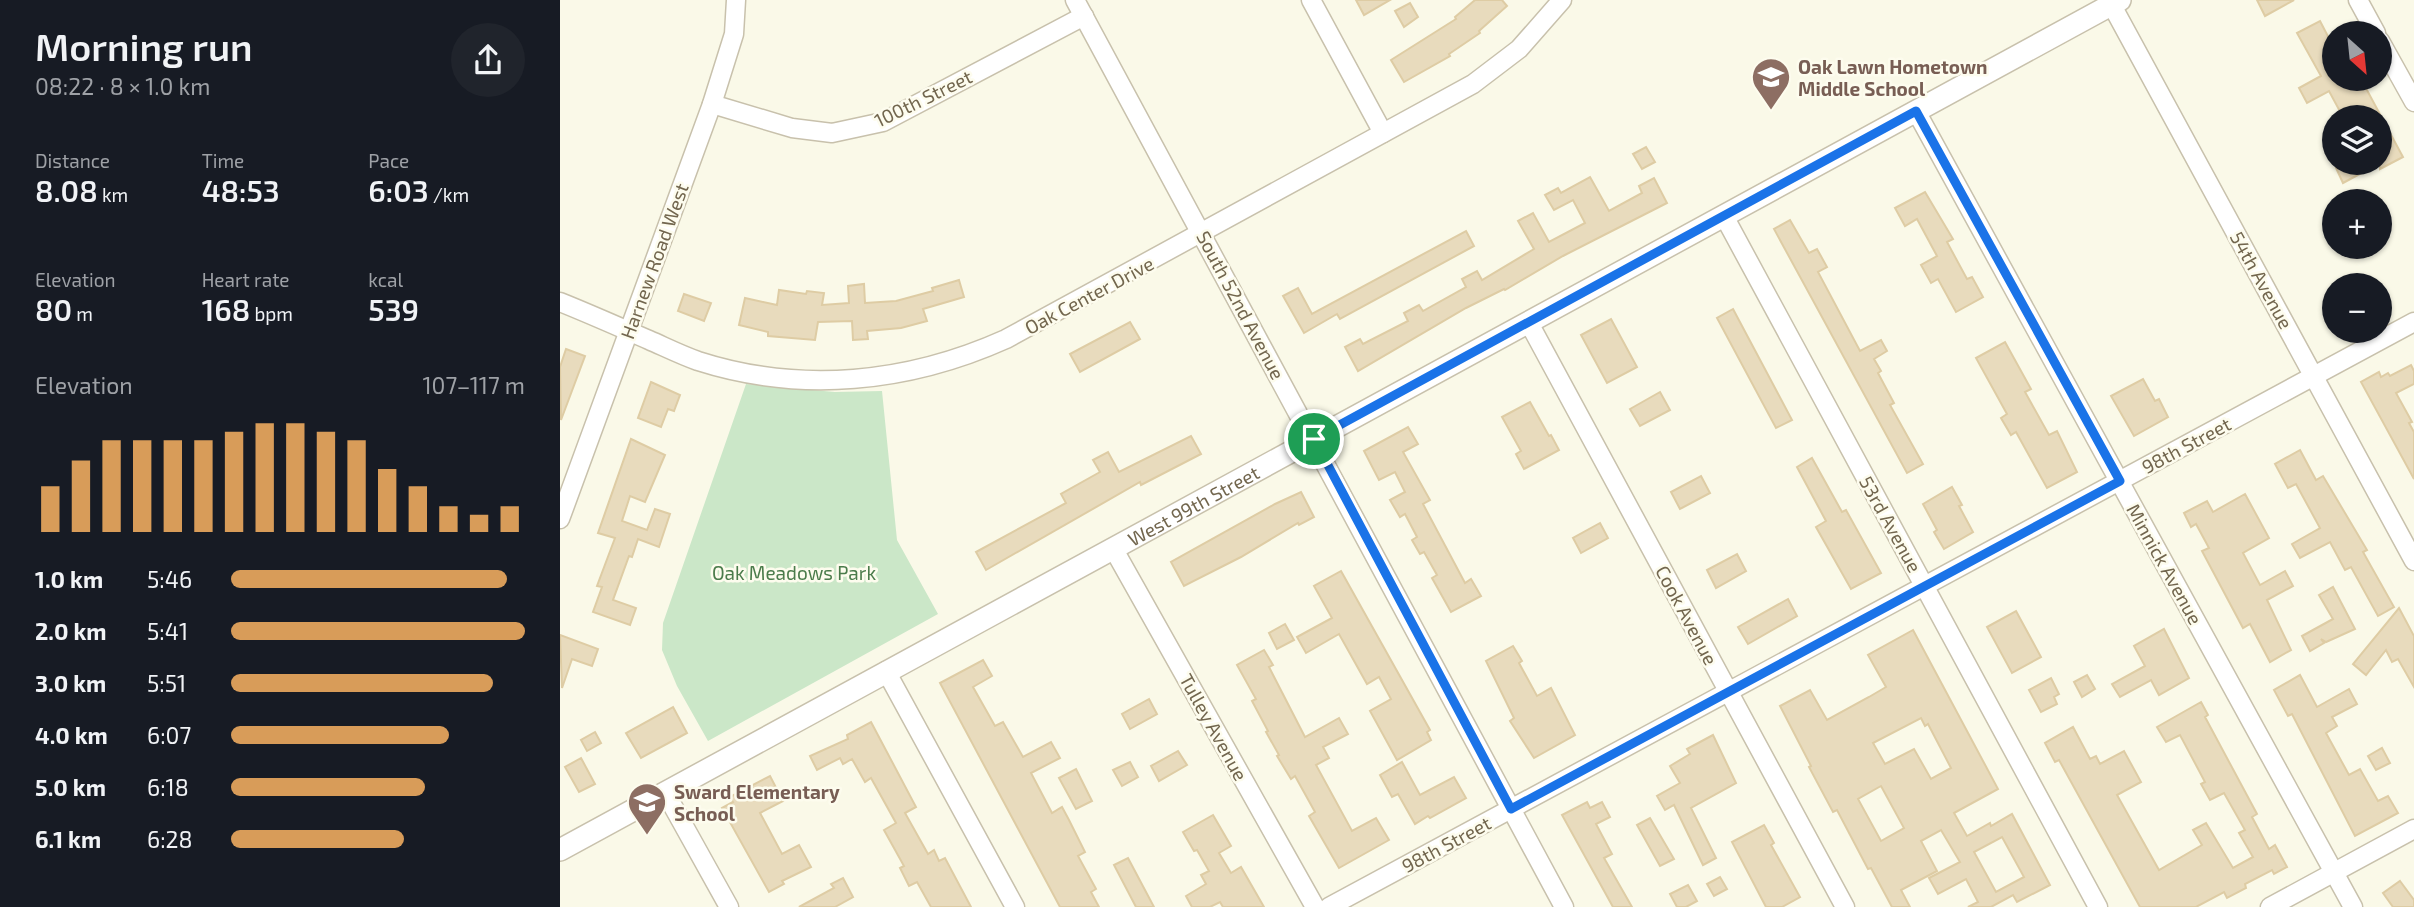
<!DOCTYPE html>
<meta charset="utf-8">
<style>
:root{--surface:#171b24;--page:#20242c;--text:#f1f3f6;--muted:#9ea1a6;--accent:#d89c59}
body{margin:0;font-family:"Exo 2",sans-serif;background:var(--page);color:var(--text);height:100vh;display:flex;flex-direction:column;font-size:26px;white-space:nowrap}
*{box-sizing:border-box;margin:0}
p{font-size:23px;color:var(--muted)}
.icon{flex:none;width:38px;height:38px;fill:none;stroke:currentColor;stroke-width:2;stroke-linecap:round;stroke-linejoin:round}
.map{position:relative;flex:1;overflow:hidden}
.drawer{display:flex;flex-direction:column;background:var(--surface);width:560px}
.drawer>*{flex:none}
.needle{width:46px;rotate:153deg}
.controls{position:absolute;left:1762px;top:21px;display:grid;gap:14px}
.controls a{display:grid;place-items:center;width:70px;height:70px;border-radius:50%;background:var(--surface);box-shadow:0 2px 5px #0004;font-size:35px}
.pin{position:absolute;display:grid;place-items:center;width:60px;height:60px;color:#fff;margin:-30px;border:4px solid #fff;border-radius:50%;box-shadow:0 2px 7px #0007}
.round{display:grid;place-items:center;flex:none;width:74px;height:74px;border-radius:37px;background:var(--page)}
.summary{display:flex;align-items:center;justify-content:space-between;height:119px;padding:0 35px}
h1{font-size:38px;font-weight:600;line-height:52px}
.stats{display:grid;grid-template-columns:repeat(3,1fr);gap:10px;height:119px;padding:7px 35px}
.stats div{display:grid;align-content:center}
.stats b{font-size:30px;font-weight:600}
.stats small{font-size:19px;font-weight:400}
.stats p{font-size:19px}
.chart{height:196px;padding:14px 35px}
.chart p{display:flex;justify-content:space-between}
.chart svg{width:100%;height:126px;margin-top:7px;stroke:var(--accent);stroke-width:6}
ul{padding:0 35px;list-style:none;font-size:23px}
li{display:grid;grid-template-columns:112px 84px 1fr;align-items:center;height:52px}
li i{height:18px;border-radius:9px;background:var(--accent)}
main{display:flex;flex:1;min-height:0}
.map>svg:first-child{display:block}
.green{fill:#cbe7c8}
.building{fill:#e8dbbd;stroke:#decca4;stroke-width:2;fill-rule:evenodd}
.lines{fill:none;stroke-linecap:round;stroke-linejoin:round}
.minor-casing{stroke:#c8c1ac;stroke-width:21}
.tertiary-casing{stroke:#c8c1ac;stroke-width:24}
.minor{stroke:#fff;stroke-width:18}
.tertiary{stroke:#fff;stroke-width:21}
.route-casing{stroke:#fff;stroke-width:14}
.route{stroke:#1a73e8;stroke-width:9}
.labels{text-anchor:middle;dominant-baseline:central;stroke-width:5;stroke-linejoin:round;paint-order:stroke}
.education-label{font-size:19px;font-weight:bold;fill:#785e54;stroke:#fdfcee;text-anchor:start}
.street-label{font-size:19px;fill:#72664e;stroke:#fdfcee}
.park-label{font-size:19px;fill:#4b7c4b;stroke:#fdfcee}
</style>
<main>
<section class="drawer">
<div class="summary"><div><h1>Morning run</h1><p>08:22 · 8 × 1.0 km</p></div><a class="round"><svg class="icon" aria-label="share" viewBox="0 0 24 24"><path d="M12 15V3M7 8l5-5 5 5M5 13v7h14v-7"/></svg></a></div>
<div class="stats">
<div><p>Distance</p><b>8.08<small> km</small></b></div>
<div><p>Time</p><b>48:53</b></div>
<div><p>Pace</p><b>6:03<small> /km</small></b></div>
</div>
<div class="stats">
<div><p>Elevation</p><b>80<small> m</small></b></div>
<div><p>Heart rate</p><b>168<small> bpm</small></b></div>
<div><p>kcal</p><b>539</b></div>
</div>
<div class="chart"><p><span>Elevation</span>107–117 m</p>
<svg viewBox="0 0 160 44" preserveAspectRatio="none"><path d="M5 44V28M15 44V19M25 44V12M35 44V12M45 44V12M55 44V12M65 44V9M75 44V6M85 44V6M95 44V9M105 44V12M115 44V22M125 44V28M135 44V35M145 44V38M155 44V35"/></svg>
</div>
<ul>
<li><b>1.0 km</b>5:46<i style="width:94%"></i></li>
<li><b>2.0 km</b>5:41<i style="width:100%"></i></li>
<li><b>3.0 km</b>5:51<i style="width:89%"></i></li>
<li><b>4.0 km</b>6:07<i style="width:74%"></i></li>
<li><b>5.0 km</b>6:18<i style="width:66%"></i></li>
<li><b>6.1 km</b>6:28<i style="width:59%"></i></li>
</ul>
</section>
<div class="map">
<svg width="1854" height="907" viewBox="0 0 1854 907">
<rect width="100%" height="100%" fill="#faf9e8"/>
<path class="green" d="M186,384L275,392L322,391L337,540L378,614L148,741L117,686L102,650L103,623Z"/>
<g class="building">
<path d="M796,0H830L804,15Z"/>
<path d="M915,0H942L947,6L919,31L920,33L889,54L890,56L844,82L831,60L896,19L895,17Z"/>
<path d="M1697,0H1734L1705,16Z"/>
<path d="M850,3L858,17L844,27L835,11Z"/>
<path d="M1760,21L1774,48V79H1801L1843,157L1820,169V117H1783L1769,91L1747,103L1739,88L1761,76L1737,33Z"/>
<path d="M1086,147L1095,162L1082,169L1073,154Z"/>
<path d="M1785,163H1820L1783,183L1776,168Z"/>
<path d="M1030,177L1049,211L1082,193L1079,186L1094,178L1107,203L1003,256L945,290L944,289L906,308L798,371L785,347L800,339L803,344L848,321L844,313L859,305L863,311L906,287L902,279L917,271L922,280L974,249L958,221L973,213L989,242L1025,223L1013,200L994,210L985,195L998,188L1001,193Z"/>
<path d="M1365,192L1393,239L1387,242L1407,279L1412,277L1423,297L1396,312L1378,279L1371,283L1361,265L1377,256L1357,219L1345,226L1335,208Z"/>
<path d="M1230,220L1249,253L1257,249L1267,267L1258,272L1300,351L1321,340L1327,351L1314,359L1321,371L1318,373L1334,403L1330,405L1363,464L1347,473L1214,229Z"/>
<path d="M906,231L914,246L780,319L777,314L744,333L723,296L738,288L752,314Z"/>
<path d="M399,280L404,297L363,309L367,321L341,328L307,331L308,339L293,340L292,321L258,322L255,340L208,336V332L179,325L185,298L217,305L219,290L246,294L247,291L264,293L262,305L289,303L288,286L304,284L305,303L336,301L373,291L372,288Z"/>
<path d="M124,294L151,303L144,321L118,311Z"/>
<path d="M1173,309L1232,420L1216,428L1157,318Z"/>
<path d="M1051,319L1077,367L1047,383L1021,335Z"/>
<path d="M570,322L580,339L520,372L510,354Z"/>
<path d="M1445,342L1471,389L1465,392L1489,435L1497,431L1517,472L1487,488L1456,432L1451,435L1441,418L1447,414L1416,358Z"/>
<path d="M6,349L25,356L1,420L0,367Z"/>
<path d="M1851,365L1854,371V384L1836,393L1852,422L1849,423L1854,432V479L1801,382L1819,372L1821,377L1828,373L1830,376Z"/>
<path d="M1583,379L1595,401L1599,399L1608,417L1574,436L1551,396Z"/>
<path d="M91,382L120,395L114,411L108,409L101,427L78,418Z"/>
<path d="M1100,392L1110,410L1080,426L1070,409Z"/>
<path d="M970,402L989,436L991,435L999,450L964,469L956,454L961,451L942,417Z"/>
<path d="M848,427L858,444L843,452L870,500L863,504L905,583L911,579L921,596L891,612L872,578L877,575L864,552L860,554L852,540L857,537L845,514L840,517L830,500L845,492L835,472L819,480L804,451Z"/>
<path d="M631,436L641,454L581,485L580,482L426,570L416,552L506,503L501,494L540,472L533,460L548,452L559,472Z"/>
<path d="M71,439L105,455L85,502L70,496L62,521L87,530L95,509L110,514L99,547L78,539L72,557L69,556L53,600L76,608L70,625L33,612L42,587L37,586L55,538L38,533Z"/>
<path d="M1740,450L1756,480L1763,476L1807,550L1803,552L1834,607L1818,616L1791,567L1785,570L1770,542L1740,558L1732,544L1760,528L1736,484L1728,488L1715,464Z"/>
<path d="M1252,458L1282,512L1286,510L1321,573L1291,589L1256,527L1266,521L1237,467Z"/>
<path d="M1141,476L1150,493L1120,509L1111,492Z"/>
<path d="M1392,487L1402,505L1399,506L1413,532L1384,549L1374,532L1377,530L1363,504Z"/>
<path d="M741,492L754,517L739,525L738,523L681,557L624,586L611,562L715,504Z"/>
<path d="M1685,494L1709,538L1683,553L1700,585L1725,571L1733,586L1707,600L1731,650L1710,662L1690,624L1683,628L1642,551L1649,548L1636,524L1631,527L1624,513L1647,501L1653,512Z"/>
<path d="M1040,523L1048,538L1021,553L1013,538Z"/>
<path d="M1177,554L1186,571L1156,588L1147,570Z"/>
<path d="M781,571L870,730L867,732L871,740L837,760L810,711L831,699L819,677L807,684L779,634L746,653L737,637L772,618L754,586Z"/>
<path d="M1773,587L1795,629L1766,642L1761,639L1764,643L1750,651L1742,636L1773,619L1759,595Z"/>
<path d="M1228,599L1237,616L1188,644L1178,627Z"/>
<path d="M1839,608L1854,636V687L1838,659L1832,662L1826,650L1806,675L1793,664Z"/>
<path d="M1456,611L1481,657L1452,673L1427,627Z"/>
<path d="M725,624L734,640L717,649L709,633Z"/>
<path d="M1604,629L1629,678L1599,695L1591,680L1560,697L1552,684L1585,666L1574,646Z"/>
<path d="M1353,630L1438,789L1394,813L1407,836L1430,823L1431,826L1452,814L1490,885L1457,902L1453,895L1431,907H1408L1418,902L1406,879L1378,894L1369,878L1400,862L1381,830L1361,841L1377,871L1341,890L1350,907H1332L1311,868L1308,869L1277,810L1273,812L1249,767L1251,766L1220,706L1250,690L1267,720L1309,697L1326,687L1308,655ZM1361,718L1365,726L1368,724L1391,768L1371,779L1354,749L1325,764L1313,743ZM1321,786L1344,828L1321,841L1298,799ZM1442,837L1464,877L1436,892L1414,852Z"/>
<path d="M0,635L38,649L32,666L12,659L2,688Z"/>
<path d="M953,646L962,661L959,663L977,696L991,688L1015,735L974,758L950,721L954,718L926,661Z"/>
<path d="M704,650L713,665L709,667L745,737L779,718L788,734L763,747L769,758L756,765L792,831L816,818L829,840L779,868L749,816L755,812L735,776L731,779L717,756L719,755L706,732L708,731L692,701L696,699L677,665Z"/>
<path d="M423,660L432,676L413,687L435,726L443,722L463,757L491,742L500,758L471,773L492,813L502,807L509,820L525,852L518,856L536,889L531,892L539,907H500L380,683Z"/>
<path d="M1527,675L1535,689L1522,697L1514,682Z"/>
<path d="M1740,675L1757,707L1789,689L1797,704L1772,717L1777,726L1766,733L1789,775L1800,769L1818,801L1828,796L1838,813L1795,836L1732,714L1728,716L1714,690Z"/>
<path d="M1491,678L1499,694L1494,697L1497,704L1481,712L1469,690Z"/>
<path d="M589,699L597,714L570,729L562,714Z"/>
<path d="M1641,702L1648,715L1645,717L1697,814L1692,817L1709,849L1715,845L1727,867L1714,874L1712,870L1685,884L1686,888L1667,898L1664,892L1636,907H1580L1499,760L1495,762L1485,743L1513,727L1530,759L1536,756L1540,764L1564,751L1581,782L1557,795L1599,870L1642,845L1633,830L1646,823L1673,868L1693,857L1679,833L1685,830L1664,793L1650,800L1641,784L1645,782L1620,735L1606,742L1597,727Z"/>
<path d="M113,707L127,733L81,758L66,733Z"/>
<path d="M311,722L356,807L345,813L368,854L374,850L379,861L385,858L411,907H371L357,882L349,886L340,868L344,866L324,830L336,823L311,778L305,782L292,759L283,764L280,758L257,770L250,756L288,739L287,735Z"/>
<path d="M35,732L41,743L27,751L21,740Z"/>
<path d="M1153,735L1176,783L1131,808L1156,858L1143,865L1114,805L1105,810L1097,796L1120,783L1110,766L1130,754L1127,749Z"/>
<path d="M1822,748L1830,763L1816,770L1808,756Z"/>
<path d="M618,751L627,765L599,781L591,766Z"/>
<path d="M21,758L35,784L19,792L5,767Z"/>
<path d="M570,762L578,777L562,786L553,770Z"/>
<path d="M842,762L860,795L894,777L906,798L870,818L868,816L855,824L838,794L832,797L820,775Z"/>
<path d="M516,769L532,801L516,809L499,778Z"/>
<path d="M210,776L223,801L200,813L222,854L239,845L251,867L222,881L224,884L209,892L162,808L173,802L170,797Z"/>
<path d="M1027,802L1030,808L1042,802L1050,817L1036,824L1052,854L1044,858L1072,907H1053L1002,815Z"/>
<path d="M653,815L671,846L659,853L671,873L681,867L704,907H663L660,902L650,907H632L626,896L646,884L641,875L649,871L637,850L634,851L623,832Z"/>
<path d="M1090,818L1114,859L1100,866L1077,825Z"/>
<path d="M1204,825L1214,843L1211,845L1240,897L1222,907H1206L1172,842Z"/>
<path d="M568,858L594,907H576L554,865Z"/>
<path d="M1160,877L1167,889L1154,896L1147,884Z"/>
<path d="M283,878L293,897L275,907H239L274,888L271,884Z"/>
<path d="M1840,881L1854,900V907H1833L1823,893Z"/>
<path d="M1128,885L1137,901L1126,907H1117L1110,894Z"/>
</g>
<g class="lines">
<g class="minor-casing">
<g id="minor">
<path d="M515,0L1004,907"/>
<path d="M751,0L823,133"/>
<path d="M1549,0L1854,561"/>
<path d="M1798,0L1816,33"/>
<path d="M1820,41L1854,102"/>
<path d="M152,104L232,128L272,133L323,122L524,16"/>
<path d="M1356,111L1793,907"/>
<path d="M1164,216L1538,907"/>
<path d="M0,302C30,314 59,327 89,340C105,347 121,355 138,361C241,394 348,383 446,339L913,84L959,49L1002,0"/>
<path d="M969,323L1285,907"/>
<path d="M0,519L152,104L174,34L176,0"/>
<path d="M553,548L755,907"/>
<path d="M326,671L455,907"/>
<path d="M105,792L169,907"/>
<path d="M769,907L1854,322"/>
<path d="M1710,907L1854,829"/>
</g>
</g>
<g class="tertiary-casing">
<g id="tertiary">
<path id="s1" d="M0,850L1560,0"/>
</g>
</g>
<use href="#minor" class="minor"/>
<use href="#tertiary" class="tertiary"/>
</g>
<g class="lines">
<g class="route-casing">
<path id="route" d="M1356,111L1560,481L951,809L754,439Z"/>
</g>
<use href="#route" class="route"/>
</g>
<defs>
<g id="school-pin" transform="scale(2.0125)"><path d="M0 17L-7.5 6A9.5 9.5 0 1 1 7.5 6Z" fill="#8d6e63" stroke="#fdfcee"/><path d="M0-5L7-2L0 1L-7-2ZM-4 1L0 2.5L4 1V4Q0 6-4 4Z" fill="#fff"/></g>
</defs>
<g fill-rule="evenodd">
<use href="#school-pin" x="1211" y="77"/>
<use href="#school-pin" x="87" y="802"/>
</g>
<g class="labels">
<g class="education-label">
<text x="1238" y="66">Oak Lawn Hometown<tspan x="1238" dy="22">Middle School</tspan></text>
<text x="114" y="791">Sward Elementary<tspan x="114" dy="22">School</tspan></text>
</g>
<g class="street-label">
<text transform="translate(363 98) rotate(-26)">100th Street</text>
<text transform="translate(94 261) rotate(-70)">Harnew Road West</text>
<text transform="translate(1702 280) rotate(61)">54th Avenue</text>
<text transform="translate(529 295) rotate(-28)">Oak Center Drive</text>
<text transform="translate(681 305) rotate(62)">South 52nd Avenue</text>
<text transform="translate(1626 445) rotate(-28)">98th Street</text>
<text stroke="none"><textPath href="#s1" startOffset="721">West 99th Street</textPath></text>
<text transform="translate(1331 524) rotate(61)">53rd Avenue</text>
<text transform="translate(1605 564) rotate(61)">Minnick Avenue</text>
<text transform="translate(1127 615) rotate(62)">Cook Avenue</text>
<text transform="translate(654 727) rotate(61)">Tulley Avenue</text>
<text transform="translate(886 844) rotate(-28)">98th Street</text>
</g>
<g class="park-label">
<text x="234" y="572">Oak Meadows Park</text>
</g>
</g>
</svg>
<div class="controls">
<a><svg class="needle" viewBox="-14 -14 28 28"><path d="M0-13l5 13h-10z" fill="#e53935"/><path d="M0 13l5-13h-10z" fill="#9ea1a6"/></svg></a>
<a><svg class="icon" aria-label="layers" viewBox="0 0 24 24"><path d="M12 4l9 5-9 5-9-5zM3 14l9 5 9-5"/></svg></a>
<a>+</a>
<a>−</a>
</div>
<div class="pin" style="left:754px;top:439px;background:#1e9e55"><svg class="icon" aria-label="arrive" viewBox="0 0 24 24"><path d="M6 21V4h12l-3 4 3 4H6"/></svg></div>
</div>
</main>
